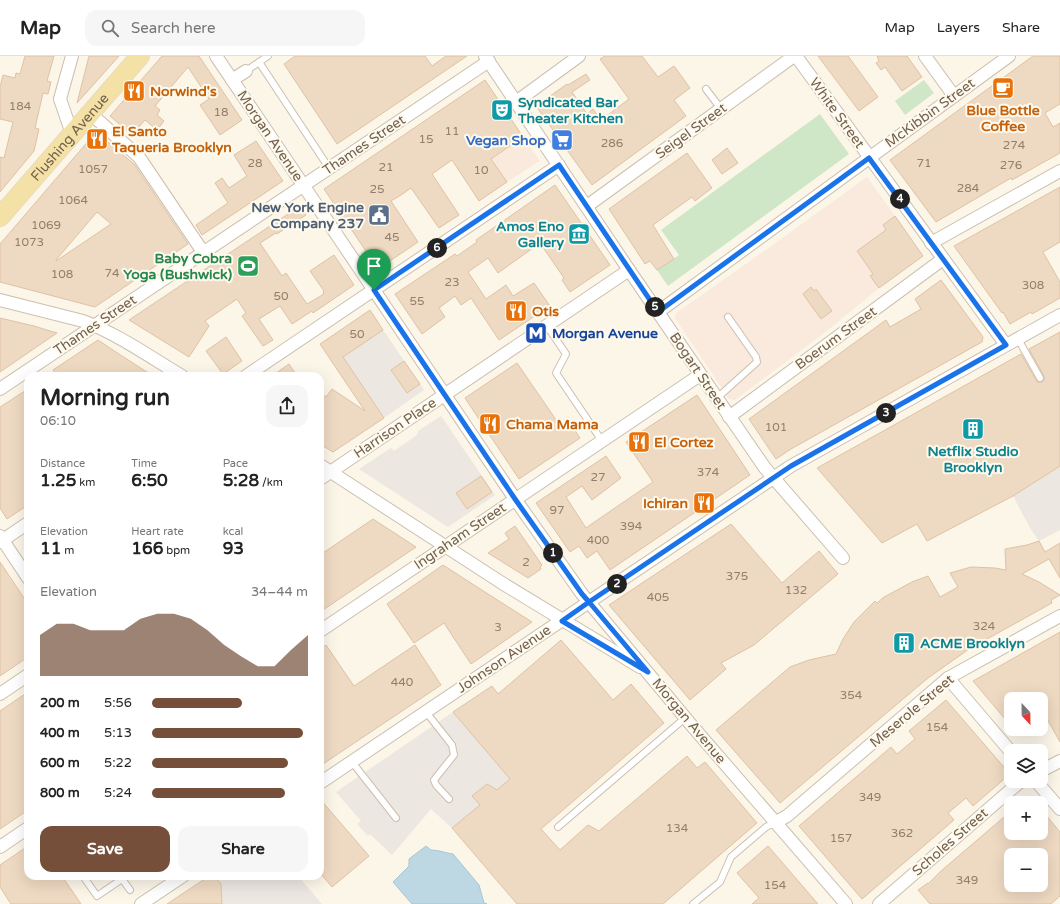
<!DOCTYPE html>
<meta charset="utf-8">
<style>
:root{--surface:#fff;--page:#f6f6f6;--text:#222;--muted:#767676;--line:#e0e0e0;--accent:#754f3a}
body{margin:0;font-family:"Varela Round",sans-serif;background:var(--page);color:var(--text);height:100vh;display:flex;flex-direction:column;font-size:15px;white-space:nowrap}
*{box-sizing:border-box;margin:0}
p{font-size:13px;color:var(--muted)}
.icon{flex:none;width:22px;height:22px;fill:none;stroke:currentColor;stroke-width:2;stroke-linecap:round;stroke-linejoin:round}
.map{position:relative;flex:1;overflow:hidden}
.details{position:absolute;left:24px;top:316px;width:300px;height:508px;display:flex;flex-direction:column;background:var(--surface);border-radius:12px;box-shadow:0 4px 16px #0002}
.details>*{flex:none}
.needle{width:26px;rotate:158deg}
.controls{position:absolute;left:1004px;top:636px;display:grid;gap:8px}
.controls a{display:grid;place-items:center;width:44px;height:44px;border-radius:8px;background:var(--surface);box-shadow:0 4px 16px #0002;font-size:20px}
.pin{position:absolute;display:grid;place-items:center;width:34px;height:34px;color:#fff;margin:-41px -17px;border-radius:50% 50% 50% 0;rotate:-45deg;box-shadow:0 0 4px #0007}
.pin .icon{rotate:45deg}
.km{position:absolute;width:20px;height:20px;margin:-10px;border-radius:50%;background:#222;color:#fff;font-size:11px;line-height:20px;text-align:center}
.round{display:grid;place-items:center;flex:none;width:42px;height:42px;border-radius:12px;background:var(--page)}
.headline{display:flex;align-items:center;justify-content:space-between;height:68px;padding:0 16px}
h1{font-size:22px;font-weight:700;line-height:30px}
.metrics{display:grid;grid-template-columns:repeat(3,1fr);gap:6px;height:68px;padding:4px 16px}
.metrics div{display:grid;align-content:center}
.metrics b{font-size:17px;font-weight:700}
.metrics small{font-size:11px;font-weight:400}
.metrics p{font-size:11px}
.chart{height:112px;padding:8px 16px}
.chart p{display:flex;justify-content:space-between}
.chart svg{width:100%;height:72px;margin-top:4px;fill:var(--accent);opacity:.7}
.button{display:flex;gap:8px;margin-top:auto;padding:8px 16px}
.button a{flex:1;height:46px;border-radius:12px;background:var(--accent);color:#fff;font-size:16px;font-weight:700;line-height:46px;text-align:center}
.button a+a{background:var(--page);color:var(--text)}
ul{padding:0 16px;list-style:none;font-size:13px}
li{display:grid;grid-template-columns:64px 48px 1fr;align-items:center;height:30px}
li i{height:10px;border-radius:5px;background:var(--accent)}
header{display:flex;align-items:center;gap:24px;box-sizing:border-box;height:56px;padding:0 20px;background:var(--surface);border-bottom:1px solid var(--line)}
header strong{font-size:19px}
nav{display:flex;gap:22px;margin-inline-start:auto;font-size:14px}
.search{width:280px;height:36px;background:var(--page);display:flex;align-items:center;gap:10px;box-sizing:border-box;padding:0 14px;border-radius:12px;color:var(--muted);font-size:15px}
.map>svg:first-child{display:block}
.commercial{fill:#fae9dd;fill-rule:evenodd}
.industrial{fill:#ece7e1}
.green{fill:#d0e7c7}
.water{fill:#bed8e3;stroke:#a5c6d4}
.building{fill:#eed9c2;stroke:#dfc2a3;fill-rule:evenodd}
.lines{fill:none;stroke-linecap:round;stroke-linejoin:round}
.lane-casing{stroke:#ccbfaf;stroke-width:8}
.street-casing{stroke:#ccbfaf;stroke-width:14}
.primary-casing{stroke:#d8d2cd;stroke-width:20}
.lane{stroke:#fff;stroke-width:6}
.street{stroke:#fff;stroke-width:12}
.primary{stroke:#f4e1a6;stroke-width:19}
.route-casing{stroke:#fff;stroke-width:8}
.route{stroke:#1a73e8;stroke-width:5}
.labels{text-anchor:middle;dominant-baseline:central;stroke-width:4;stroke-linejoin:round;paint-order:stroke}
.number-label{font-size:12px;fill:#927e6b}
.food-label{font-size:14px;font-weight:bold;fill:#c56008;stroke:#fefaee;text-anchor:start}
.culture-label{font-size:14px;font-weight:bold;fill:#0d838f;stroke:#fefaee;text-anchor:start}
.street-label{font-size:14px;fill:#73604e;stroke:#fefaee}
.shop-label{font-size:14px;font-weight:bold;fill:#366cbe;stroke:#fefaee;text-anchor:end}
.service-label{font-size:14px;font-weight:bold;fill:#4e5e75;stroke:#fefaee;text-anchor:end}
.leisure-label{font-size:14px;font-weight:bold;fill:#27864d;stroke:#fefaee;text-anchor:end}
.transit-label{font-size:14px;font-weight:bold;fill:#164399;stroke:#fefaee;text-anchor:start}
</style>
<header>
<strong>Map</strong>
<div class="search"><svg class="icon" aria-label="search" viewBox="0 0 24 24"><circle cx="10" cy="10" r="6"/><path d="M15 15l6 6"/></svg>Search here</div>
<nav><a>Map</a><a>Layers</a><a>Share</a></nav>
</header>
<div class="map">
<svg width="1060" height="848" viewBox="0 0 1060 848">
<rect width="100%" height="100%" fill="#fbf6e8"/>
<g class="commercial">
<path d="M523,81L540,105L507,126L491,103Z"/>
<path d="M867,121L895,160L883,169L886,174L857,195L873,218L870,221L879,232L828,274L735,344L729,343L675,262L676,257L770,191ZM817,233L832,255L822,263L803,238Z"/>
</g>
<g class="industrial">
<path d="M383,274L424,334L384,362L343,301Z"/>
<path d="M441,360L495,439L448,471L359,413L391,392L394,395L417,379L418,375Z"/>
<path d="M1060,410V474L1039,485L1030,472L1013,440Z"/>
<path d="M453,656L510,723L497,734L487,728L472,740L480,749L452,772L431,753L392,799L370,778L368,780L357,768L361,765L336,736Z"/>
<path d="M214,820H298L322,848H222L221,828Z"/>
</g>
<g class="green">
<path d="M924,24L934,37L905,59L895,45Z"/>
<path d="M820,58L849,98L668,230L657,214L679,199L661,174Z"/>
</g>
<path class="water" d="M426,790L431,794C439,794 445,797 453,798L479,829L484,847L487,848H412L393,826L409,810V803Z"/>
<g class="building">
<path d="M25,0H54L47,25L51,26L48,38L43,37L35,72L39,73L34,95L0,136V101L4,102L13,66L0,63V31L3,19L15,22L16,17L20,18Z"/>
<path d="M89,0H119L77,47Z"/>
<path d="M162,0H199L242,64L220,79L200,49L209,43L188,11L155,50L160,54L157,59L164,65L157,74L145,64L132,79L110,60Z"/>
<path d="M295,0H425L432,10L446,0H467L337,88L284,8Z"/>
<path d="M605,0H642L658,21L674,10L690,32L674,44L686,60L592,129L536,50L567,28L568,29L586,18L590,24L572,36L587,58L593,53L601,64L629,43L600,3Z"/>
<path d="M818,0H848L878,41L859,55Z"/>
<path d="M877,0H907L922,21L902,35L885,11L881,14L876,7L879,5Z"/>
<path d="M1033,0H1060V48L1045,57L1053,71L1060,67V97L1012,124L1011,122L936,166L890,104Z"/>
<path d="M485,24L523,81L491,103L507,126L479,145L452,104L439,113L432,118L459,159L439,172L411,132L401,139L391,145L418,186L378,213L324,133Z"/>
<path d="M96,76L134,108L188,188L95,251L0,226V188ZM97,156L111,168L56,205V204Z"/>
<path d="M256,85L283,125L202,179L196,169L228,147L215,127L222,122L229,132L247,120L234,99Z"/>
<path d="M727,92L738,107L722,118L712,104Z"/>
<path d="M687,97L712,132L695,145L692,141L653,169L674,203L657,214L650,205L645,208L609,153Z"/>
<path d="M555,129L610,209L570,236L562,224L564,222L540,187L498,217L488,202L468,216L486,243L506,229L513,240L534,227L550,250L499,284L471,242L461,249L455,240L439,252L445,261L422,278L395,238L455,198L457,200L477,186L476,184Z"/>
<path d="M1060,131V186L1043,196L1060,226V242L1032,258L1031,256L1010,268L1003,256L1002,257L954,190Z"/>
<path d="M300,150L306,159L277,178L276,177L260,187L282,220L286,217L307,248L324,238L323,236L324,235L310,215L334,199L354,229L313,257L312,255L292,268L280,250L259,263L273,284L263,290L242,260L246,257L237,243L205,265L209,270L189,301L129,264Z"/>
<path d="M895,160L923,200L879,232L870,220L873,218L857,195L886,174L883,169Z"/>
<path d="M941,224L983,281L982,286L791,393L776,403L749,363L886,264L890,271L921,253L915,243Z"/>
<path d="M811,231L814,235L816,233L832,255L821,263L803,238Z"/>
<path d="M370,254L383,274L343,301L384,362L333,396L320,388V337L326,341L332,333L365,355L320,288Z"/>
<path d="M0,262L34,270L57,277L0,316Z"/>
<path d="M1060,276V410L1013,440L927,485L917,468L882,487L817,412L1021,298L1036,324L1038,326H1042L1044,324V320L1029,293Z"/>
<path d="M226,281L242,305L223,318L206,295Z"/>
<path d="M98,284L119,298L153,320H58L53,314Z"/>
<path d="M404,305L420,328L407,337L391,314Z"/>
<path d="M517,307L561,371L569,366L580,382L519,423L465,342Z"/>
<path d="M289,308L297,320H272Z"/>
<path d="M28,333V449L7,463L0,452V351Z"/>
<path d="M697,339L750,419L610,514L597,495L587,502L579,490L570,496L536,447L606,400L621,422L592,444L582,430L566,441L586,472L593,467L653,426L626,386Z"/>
<path d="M481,420L492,436L467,453L456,437Z"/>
<path d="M373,463L416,491L320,556V499Z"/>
<path d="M731,468L782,527L819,495L838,518L754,589L721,607L726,613L690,644L609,549Z"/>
<path d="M515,470L542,509L540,511L541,513L528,522L488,497L509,483L505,477Z"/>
<path d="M1039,485L1045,496L1060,487V522L1049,503L1022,518L1039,526L1060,539L1051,544L1052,547L969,593L928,622L780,747L716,674L790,611L809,604L836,598L843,583L854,566L875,545L877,547L884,541L912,526L928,520L940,541L958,531L950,517L971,511L995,512L1006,514L1005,493L1027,489Z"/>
<path d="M0,506L28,548V601L0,620Z"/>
<path d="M443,509L474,529L532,566L471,608L444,567L414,587L387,548Z"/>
<path d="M1060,576V686L1041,652V643H1011V670L973,625Z"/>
<path d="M561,584L613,644L631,628L664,667L541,773L560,794L588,769L599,775L687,700L697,712L705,706L757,767L663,848H517L452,772L480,749L472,740L487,728L497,734L510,723L453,656L492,630L498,638Z"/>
<path d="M326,589L354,630L415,589L441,629L320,710V593Z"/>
<path d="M28,636V713L24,716L28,722V754L0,773V655Z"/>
<path d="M946,644L1010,718L973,750L966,742L948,757L954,764L862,843L799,770L891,691L897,698L915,683L909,675Z"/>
<path d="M320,743L369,800L332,831L320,817Z"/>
<path d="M1041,753L1060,776V840L1051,848H930L918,834L928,827V828L941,815L1011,755V777H1041ZM1011,799H1041V829H1011Z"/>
<path d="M28,790V820H62L81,848H11L0,831V809Z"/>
<path d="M768,790L818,848H752L759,842L737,817Z"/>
<path d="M209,820H214L221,828L222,848H167Z"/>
</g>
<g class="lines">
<g class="lane-casing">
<g id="lane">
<path d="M259,6L329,112"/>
<path d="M246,15L268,0"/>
<path d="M706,33L721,53"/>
<path d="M547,270L566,298L556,317L602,385"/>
<path d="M1018,283L1040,322"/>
<path d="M717,342L757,306L756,301L728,261"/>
<path d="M426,656L452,689L454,699L434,724L436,729L449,743"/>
<path d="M352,706L396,762"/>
<path d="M558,771L685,662"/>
<path d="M83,820L97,840L122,823"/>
<path d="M120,820L130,834"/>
<path d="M693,848L720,826L731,801L766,771L776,766"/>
</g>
</g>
<g class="street-casing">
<g id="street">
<path d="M216,0L515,443L582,538L693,671L846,848"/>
<path d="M485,0L629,214L765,412L843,502"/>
<path d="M796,0L1006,289"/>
<path d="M925,0L954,40"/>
<path d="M232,24L246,15"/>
<path d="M516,46L579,0"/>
<path d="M90,57L139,101L203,196"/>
<path d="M72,78L60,43L72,0"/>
<path d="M587,150L794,0"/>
<path d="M931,187L1060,115"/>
<path d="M0,244L83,265C118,278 150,301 182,320"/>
<path d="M658,256L1009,0"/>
<path d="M246,320L559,109"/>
<path d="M0,333L489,5"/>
<path d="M729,361L943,203"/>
<path d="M320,409L502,527L640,611"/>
<path d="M320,423L629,214"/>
<path d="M0,480L28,522"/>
<path d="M0,486L28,467"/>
<path d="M320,575L700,319"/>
<path d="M948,622L1011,696"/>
<path d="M0,638L28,619"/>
<path d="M1041,715L1060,705"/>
<path d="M1036,725L1060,753"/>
<path d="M320,727L791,410L1060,259"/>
<path d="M776,766L787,760L948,622L1060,560"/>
<path d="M0,791L28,772"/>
<path d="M141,848L183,820"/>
<path d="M879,848L1021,725"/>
</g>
</g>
<g class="primary-casing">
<g id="primary">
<path id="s1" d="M0,161L140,0"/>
</g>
</g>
<use href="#lane" class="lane"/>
<use href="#street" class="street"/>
<use href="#primary" class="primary"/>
</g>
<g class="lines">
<g class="route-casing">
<path id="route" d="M374,234L515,443L582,538L589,546L562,565L648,616L589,546L791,410L1006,289L869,102L658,256L559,109L374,234"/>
</g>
<use href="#route" class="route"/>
</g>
<defs>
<g id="cafe-square" transform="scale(1.15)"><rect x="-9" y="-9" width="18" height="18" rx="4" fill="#e8710a" stroke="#fefaee"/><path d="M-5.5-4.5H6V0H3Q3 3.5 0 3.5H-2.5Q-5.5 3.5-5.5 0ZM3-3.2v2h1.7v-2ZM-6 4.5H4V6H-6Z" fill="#fff"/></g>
<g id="restaurant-square" transform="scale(1.15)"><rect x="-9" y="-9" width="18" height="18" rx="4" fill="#e8710a" stroke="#fefaee"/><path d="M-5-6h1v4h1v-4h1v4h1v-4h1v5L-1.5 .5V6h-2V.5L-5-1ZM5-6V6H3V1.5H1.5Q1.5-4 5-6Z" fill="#fff"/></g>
<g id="theatre-square" transform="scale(1.15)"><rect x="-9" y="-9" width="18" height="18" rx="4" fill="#0f9aa8" stroke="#fefaee"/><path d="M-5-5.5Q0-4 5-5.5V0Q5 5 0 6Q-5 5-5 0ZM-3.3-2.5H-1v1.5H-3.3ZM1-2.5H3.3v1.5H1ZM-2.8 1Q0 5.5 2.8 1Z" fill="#fff"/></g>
<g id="supermarket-square" transform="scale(1.15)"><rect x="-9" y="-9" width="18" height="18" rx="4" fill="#3f7fe0" stroke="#fefaee"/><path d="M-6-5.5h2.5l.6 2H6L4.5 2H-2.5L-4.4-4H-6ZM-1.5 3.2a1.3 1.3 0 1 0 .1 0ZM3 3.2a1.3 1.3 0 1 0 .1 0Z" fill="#fff"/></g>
<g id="civic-square" transform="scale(1.15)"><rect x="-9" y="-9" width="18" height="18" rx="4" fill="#5c6f8a" stroke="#fefaee"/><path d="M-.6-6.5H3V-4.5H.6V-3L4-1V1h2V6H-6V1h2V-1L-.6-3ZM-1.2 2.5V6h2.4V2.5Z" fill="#fff"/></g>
<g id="museum-square" transform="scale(1.15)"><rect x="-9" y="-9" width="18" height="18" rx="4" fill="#0f9aa8" stroke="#fefaee"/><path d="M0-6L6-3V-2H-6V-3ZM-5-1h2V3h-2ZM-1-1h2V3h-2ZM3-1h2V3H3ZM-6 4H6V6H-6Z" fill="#fff"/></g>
<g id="stadium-square" transform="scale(1.15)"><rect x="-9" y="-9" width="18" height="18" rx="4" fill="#2e9e5b" stroke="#fefaee"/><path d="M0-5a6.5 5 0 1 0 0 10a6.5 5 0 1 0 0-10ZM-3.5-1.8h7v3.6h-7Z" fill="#fff"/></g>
<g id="metro-square" transform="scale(1.15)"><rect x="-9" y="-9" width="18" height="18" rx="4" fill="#1a4fb4" stroke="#fefaee"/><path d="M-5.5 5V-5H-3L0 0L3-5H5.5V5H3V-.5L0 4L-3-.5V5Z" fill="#fff"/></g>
<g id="building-square" transform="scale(1.15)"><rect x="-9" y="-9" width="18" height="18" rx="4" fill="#0f9aa8" stroke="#fefaee"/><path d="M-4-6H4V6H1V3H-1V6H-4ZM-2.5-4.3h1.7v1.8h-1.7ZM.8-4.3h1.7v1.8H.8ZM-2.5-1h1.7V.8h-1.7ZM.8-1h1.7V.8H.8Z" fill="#fff"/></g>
</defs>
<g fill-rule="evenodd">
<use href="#cafe-square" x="1003" y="32"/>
<use href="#restaurant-square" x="134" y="35"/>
<use href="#theatre-square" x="502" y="54"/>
<use href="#restaurant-square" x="97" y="83"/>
<use href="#supermarket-square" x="562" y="84"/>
<use href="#civic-square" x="379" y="159"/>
<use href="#museum-square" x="579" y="178"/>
<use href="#stadium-square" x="248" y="210"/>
<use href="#restaurant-square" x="516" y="255"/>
<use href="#metro-square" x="536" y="277"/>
<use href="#restaurant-square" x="490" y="368"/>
<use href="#building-square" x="973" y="373"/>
<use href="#restaurant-square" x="639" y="386"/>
<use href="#restaurant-square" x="704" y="447"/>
<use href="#building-square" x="904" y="587"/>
</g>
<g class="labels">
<g class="number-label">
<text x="20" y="50">184</text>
<text x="221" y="56">18</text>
<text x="452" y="75">11</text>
<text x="426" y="83">15</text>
<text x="612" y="87">286</text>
<text x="1014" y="89">274</text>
<text x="255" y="107">28</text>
<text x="924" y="107">71</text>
<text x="1011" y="109">276</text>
<text x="386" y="111">21</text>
<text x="93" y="113">1057</text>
<text x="481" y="114">10</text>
<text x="968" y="132">284</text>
<text x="377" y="133">25</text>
<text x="73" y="144">1064</text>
<text x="46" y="169">1069</text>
<text x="392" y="181">45</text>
<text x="29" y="186">1073</text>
<text x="112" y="217">74</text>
<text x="62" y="218">108</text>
<text x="452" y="226">23</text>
<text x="1033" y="229">308</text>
<text x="281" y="240">50</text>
<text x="417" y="245">55</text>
<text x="357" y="278">50</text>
<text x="776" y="371">101</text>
<text x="708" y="416">374</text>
<text x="598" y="421">27</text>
<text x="557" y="454">97</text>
<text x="631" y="470">394</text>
<text x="598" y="484">400</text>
<text x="526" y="506">2</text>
<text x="737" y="520">375</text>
<text x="796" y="534">132</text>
<text x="658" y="541">405</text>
<text x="984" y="570">324</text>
<text x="498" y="571">3</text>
<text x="402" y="626">440</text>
<text x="851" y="639">354</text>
<text x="937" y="671">154</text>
<text x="870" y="741">349</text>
<text x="677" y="772">134</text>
<text x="902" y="777">362</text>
<text x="841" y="782">157</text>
<text x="967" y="824">349</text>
<text x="775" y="829">154</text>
</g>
<g class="food-label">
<text x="150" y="35">Norwind's</text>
<text x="1003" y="54" text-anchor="middle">Blue Bottle<tspan x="1003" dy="16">Coffee</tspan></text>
<text x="112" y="75">El Santo<tspan x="112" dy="16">Taqueria Brooklyn</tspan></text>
<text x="532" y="255">Otis</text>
<text x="506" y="368">Chama Mama</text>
<text x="654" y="386">El Cortez</text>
<text x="688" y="447" text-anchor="end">Ichiran</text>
</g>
<g class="culture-label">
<text x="518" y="46">Syndicated Bar<tspan x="518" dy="16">Theater Kitchen</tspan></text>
<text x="564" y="170" text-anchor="end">Amos Eno<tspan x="564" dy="16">Gallery</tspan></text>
<text x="973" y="395" text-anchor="middle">Netflix Studio<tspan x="973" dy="16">Brooklyn</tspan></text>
<text x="920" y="587">ACME Brooklyn</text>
</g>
<g class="street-label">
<text transform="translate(837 57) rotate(54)">White Street</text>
<text transform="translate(930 57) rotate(-36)">McKibbin Street</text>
<text transform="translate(691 75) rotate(-36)">Seigel Street</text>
<text transform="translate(270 80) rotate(56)">Morgan Avenue</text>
<text stroke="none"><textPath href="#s1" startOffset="106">Flushing Avenue</textPath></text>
<text transform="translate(364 89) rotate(-34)">Thames Street</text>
<text transform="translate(95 269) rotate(-34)">Thames Street</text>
<text transform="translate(836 282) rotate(-36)">Boerum Street</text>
<text transform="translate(698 315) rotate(56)">Bogart Street</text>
<text transform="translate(395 372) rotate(-34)">Harrison Place</text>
<text transform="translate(460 480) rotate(-34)">Ingraham Street</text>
<text transform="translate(504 603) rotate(-34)">Johnson Avenue</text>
<text transform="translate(912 655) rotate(-40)">Meserole Street</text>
<text transform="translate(689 665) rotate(50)">Morgan Avenue</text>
<text transform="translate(950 786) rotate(-41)">Scholes Street</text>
</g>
<g class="shop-label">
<text x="546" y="84">Vegan Shop</text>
</g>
<g class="service-label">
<text x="364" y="151">New York Engine<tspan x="364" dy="16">Company 237</tspan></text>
</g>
<g class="leisure-label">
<text x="232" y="202">Baby Cobra<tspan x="232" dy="16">Yoga (Bushwick)</tspan></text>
</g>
<g class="transit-label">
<text x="552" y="277">Morgan Avenue</text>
</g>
</g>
</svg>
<div class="controls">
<a><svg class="needle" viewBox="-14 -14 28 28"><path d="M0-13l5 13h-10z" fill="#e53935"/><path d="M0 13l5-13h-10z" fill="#767676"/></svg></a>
<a><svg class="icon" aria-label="layers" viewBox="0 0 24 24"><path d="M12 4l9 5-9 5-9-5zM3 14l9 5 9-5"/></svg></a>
<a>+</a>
<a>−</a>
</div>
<div class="pin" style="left:374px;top:234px;background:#1e9e55"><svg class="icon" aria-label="arrive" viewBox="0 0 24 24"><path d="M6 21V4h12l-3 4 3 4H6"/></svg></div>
<b class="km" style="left:553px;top:497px">1</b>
<b class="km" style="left:617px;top:528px">2</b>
<b class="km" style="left:886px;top:357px">3</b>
<b class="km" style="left:900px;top:143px">4</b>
<b class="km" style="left:655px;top:251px">5</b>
<b class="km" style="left:437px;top:192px">6</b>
<section class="details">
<div class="headline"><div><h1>Morning run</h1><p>06:10</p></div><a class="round"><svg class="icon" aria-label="share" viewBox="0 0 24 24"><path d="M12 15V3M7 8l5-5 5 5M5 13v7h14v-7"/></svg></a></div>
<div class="metrics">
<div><p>Distance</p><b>1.25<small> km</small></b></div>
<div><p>Time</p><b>6:50</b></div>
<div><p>Pace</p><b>5:28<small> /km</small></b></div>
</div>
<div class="metrics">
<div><p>Elevation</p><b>11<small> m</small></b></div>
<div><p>Heart rate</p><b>166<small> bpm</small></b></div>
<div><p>kcal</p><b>93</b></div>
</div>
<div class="chart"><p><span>Elevation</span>34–44 m</p>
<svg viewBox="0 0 160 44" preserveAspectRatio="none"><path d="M0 44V19L10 12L20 12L30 16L40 16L50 16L60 9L70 6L80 6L90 9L100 16L110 25L120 32L130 38L140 38L150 28L160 19V44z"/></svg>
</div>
<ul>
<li><b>200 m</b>5:56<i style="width:58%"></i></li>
<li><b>400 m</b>5:13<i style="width:97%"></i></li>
<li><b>600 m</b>5:22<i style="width:87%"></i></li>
<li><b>800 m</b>5:24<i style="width:85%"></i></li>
</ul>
<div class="button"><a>Save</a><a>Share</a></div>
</section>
</div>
